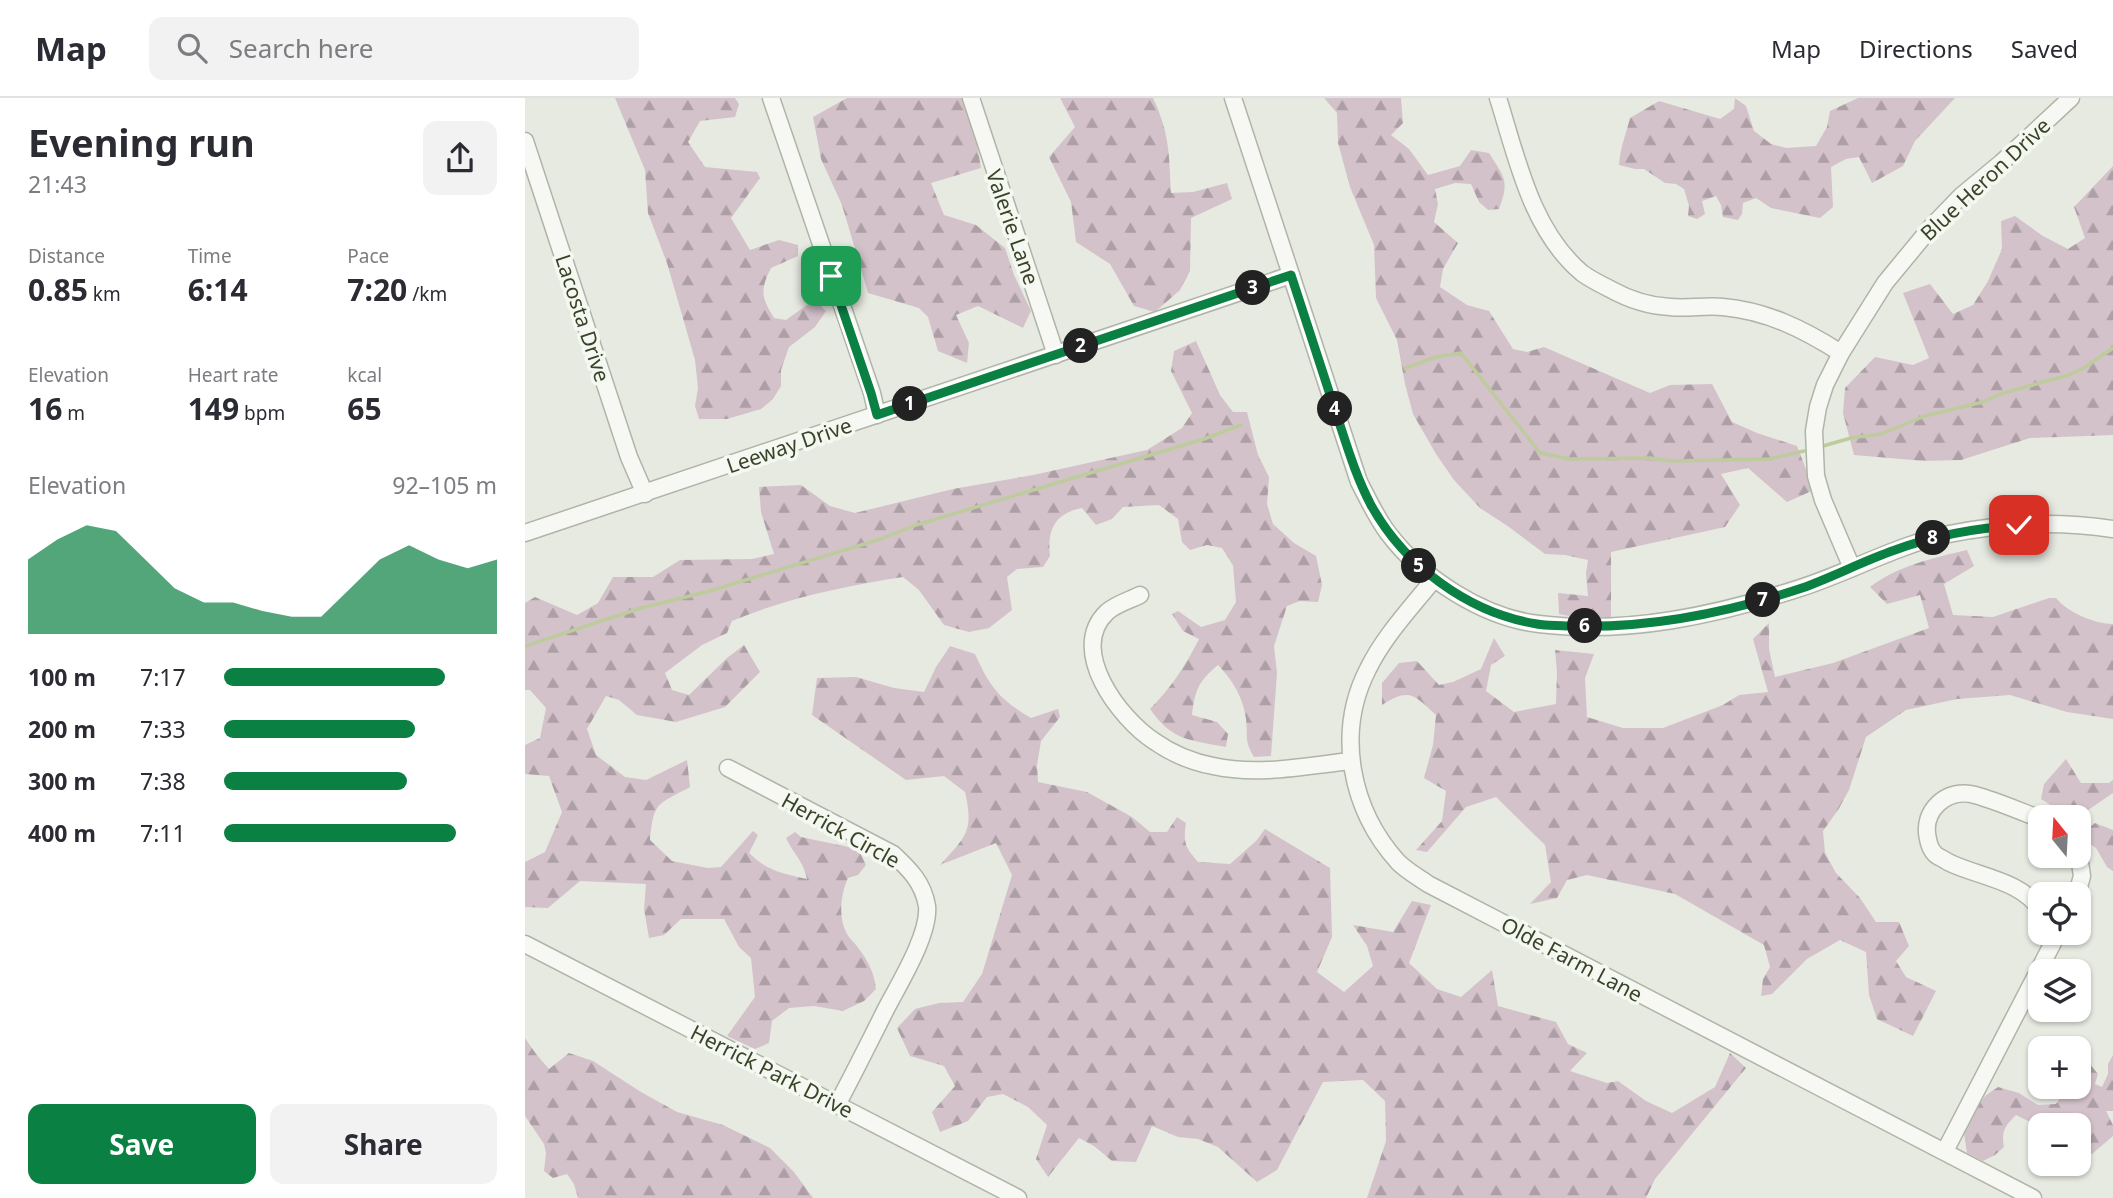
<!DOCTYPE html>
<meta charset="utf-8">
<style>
:root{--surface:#fff;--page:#f2f2f3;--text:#2b2b33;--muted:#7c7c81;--line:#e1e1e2;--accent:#0b8043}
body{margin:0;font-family:"Noto Sans",sans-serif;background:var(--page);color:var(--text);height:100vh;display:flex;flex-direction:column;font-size:26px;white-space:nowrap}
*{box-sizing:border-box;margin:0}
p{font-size:23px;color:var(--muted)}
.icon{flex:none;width:38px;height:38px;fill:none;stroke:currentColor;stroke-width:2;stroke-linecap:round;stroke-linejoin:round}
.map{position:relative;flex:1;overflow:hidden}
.sheet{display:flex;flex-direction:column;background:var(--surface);width:525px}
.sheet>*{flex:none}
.needle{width:46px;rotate:342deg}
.buttons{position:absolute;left:1503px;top:707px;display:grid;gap:14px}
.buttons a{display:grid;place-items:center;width:63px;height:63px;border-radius:14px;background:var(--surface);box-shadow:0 2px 5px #0004;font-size:35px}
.pin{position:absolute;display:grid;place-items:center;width:60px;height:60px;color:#fff;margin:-30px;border-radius:14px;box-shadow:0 4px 10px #0006}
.km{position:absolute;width:35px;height:35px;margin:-18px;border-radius:50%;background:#222;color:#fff;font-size:19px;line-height:35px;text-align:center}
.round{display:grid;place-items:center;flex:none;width:74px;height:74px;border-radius:14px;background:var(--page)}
.head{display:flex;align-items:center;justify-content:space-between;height:119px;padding:0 28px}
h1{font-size:38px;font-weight:700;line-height:52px}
.figures{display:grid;grid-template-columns:repeat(3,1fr);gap:10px;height:119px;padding:7px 28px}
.figures div{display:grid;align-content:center}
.figures b{font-size:30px;font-weight:700}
.figures small{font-size:19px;font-weight:400}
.figures p{font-size:19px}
.chart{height:196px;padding:14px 28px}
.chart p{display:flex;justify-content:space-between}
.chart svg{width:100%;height:126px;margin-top:7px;fill:var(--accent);opacity:.7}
.action{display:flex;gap:14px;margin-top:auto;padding:14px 28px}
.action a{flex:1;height:80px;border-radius:14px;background:var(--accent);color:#fff;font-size:28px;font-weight:700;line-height:80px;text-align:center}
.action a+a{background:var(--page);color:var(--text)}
ul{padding:0 28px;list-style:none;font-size:23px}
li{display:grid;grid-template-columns:112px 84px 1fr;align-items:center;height:52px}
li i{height:18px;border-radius:9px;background:var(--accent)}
header{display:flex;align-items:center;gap:42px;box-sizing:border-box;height:98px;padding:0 35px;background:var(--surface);border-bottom:2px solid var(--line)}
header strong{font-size:33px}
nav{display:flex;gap:38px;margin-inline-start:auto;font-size:24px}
.search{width:490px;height:63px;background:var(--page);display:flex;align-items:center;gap:18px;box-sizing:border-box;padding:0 24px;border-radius:14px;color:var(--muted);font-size:26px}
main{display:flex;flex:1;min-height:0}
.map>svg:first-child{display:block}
.forest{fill:url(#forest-firs)}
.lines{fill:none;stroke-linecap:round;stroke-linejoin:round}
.stream{stroke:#becb9c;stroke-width:3.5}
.minor-casing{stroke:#afb5a6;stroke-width:19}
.minor{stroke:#f7f8f4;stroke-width:16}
.route-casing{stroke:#fff;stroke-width:14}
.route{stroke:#0b8043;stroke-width:9}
.labels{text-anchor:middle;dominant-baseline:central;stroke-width:7;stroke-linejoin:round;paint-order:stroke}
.street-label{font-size:21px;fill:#394329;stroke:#f5f8f1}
</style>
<header>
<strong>Map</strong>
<div class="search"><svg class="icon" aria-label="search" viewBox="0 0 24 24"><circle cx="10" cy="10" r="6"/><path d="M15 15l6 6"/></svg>Search here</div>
<nav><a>Map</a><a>Directions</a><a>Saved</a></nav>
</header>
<main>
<section class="sheet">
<div class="head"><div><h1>Evening run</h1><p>21:43</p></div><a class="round"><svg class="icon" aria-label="share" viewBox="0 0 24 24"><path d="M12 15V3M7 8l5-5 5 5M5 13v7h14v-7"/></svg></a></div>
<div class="figures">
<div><p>Distance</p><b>0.85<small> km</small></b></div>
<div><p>Time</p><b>6:14</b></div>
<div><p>Pace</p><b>7:20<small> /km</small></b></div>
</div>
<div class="figures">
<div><p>Elevation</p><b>16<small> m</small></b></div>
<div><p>Heart rate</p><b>149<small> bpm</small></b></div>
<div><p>kcal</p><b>65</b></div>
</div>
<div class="chart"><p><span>Elevation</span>92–105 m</p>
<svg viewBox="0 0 160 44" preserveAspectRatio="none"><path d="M0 44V18L10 11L20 6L30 8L40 18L50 28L60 33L70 33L80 36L90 38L100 38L110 28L120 18L130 13L140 18L150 21L160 18V44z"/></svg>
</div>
<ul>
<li><b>100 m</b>7:17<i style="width:81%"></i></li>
<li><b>200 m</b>7:33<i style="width:70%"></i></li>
<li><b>300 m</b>7:38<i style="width:67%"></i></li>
<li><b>400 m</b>7:11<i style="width:85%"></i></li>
</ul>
<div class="action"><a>Save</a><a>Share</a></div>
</section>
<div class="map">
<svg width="1588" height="1100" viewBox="0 0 1588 1100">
<defs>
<pattern id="forest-firs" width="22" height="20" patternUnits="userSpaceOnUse" patternTransform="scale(1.75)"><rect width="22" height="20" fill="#d4c2cb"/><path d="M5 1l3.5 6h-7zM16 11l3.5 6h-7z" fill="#ad9fa5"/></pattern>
</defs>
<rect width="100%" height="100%" fill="#e7eae1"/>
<g class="forest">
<path d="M90,0H210L214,6L210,19L175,23L163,44L180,69L232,74L235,80L206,120L225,152L254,142L273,147V158L246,170C235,192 236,199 249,220L261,222L289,202L301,213L290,229L264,249L256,272V288L248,301L236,311L202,321H174L170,308L173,290L170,262L142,165L123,115L120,72Z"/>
<path d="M322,0H437L449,29L456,70L406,85L419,117L451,127L480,150L489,177L506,213L498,230L453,208L431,217L444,245L442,265L413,253L403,219L394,210L343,195L317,107L296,61L288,19Z"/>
<path d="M535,0H628C645,36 644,57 646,95L668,94L702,85L707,101L666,120L665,173L655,192L630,214L609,208L585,166L551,144L546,104L524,59L550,29Z"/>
<path d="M799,0H876L878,25L866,37L884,51L903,77L935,68L946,52L964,55C979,79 985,82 974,111L963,112L954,104L946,86L930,85L910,91L913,106L909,124L933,145L918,171L915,189L942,207L964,213L988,251L1002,254L1019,249L1125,295L1145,287L1187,286L1207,324L1232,335L1272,348L1289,392L1262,404L1223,370L1196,376L1215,407L1200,429L1086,454V520L1058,521L1034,516L1033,495L1063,498L1061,475L1063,462L1040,457L1020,456L984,429L955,410L929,382L911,356L888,316L880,286L872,242L851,200L849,147L825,89L813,45L812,15Z"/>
<path d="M1210,0L1221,8L1229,33L1246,46L1261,50L1291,48L1302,29L1305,13L1333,0H1430L1390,43L1378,68L1347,85L1334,59L1321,61L1306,69L1308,109L1295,120L1246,110L1231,100L1218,105L1217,116L1213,122L1198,119L1196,107L1191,98L1177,103L1180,116L1172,121L1163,118L1164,108L1159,91L1151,86L1140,85L1119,71H1110L1094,67C1095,50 1101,36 1105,20L1134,3L1195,21L1209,11Z"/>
<path d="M1588,68V337L1505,340L1436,362L1399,363L1329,357L1318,315L1320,290L1350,259L1388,267L1404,260L1378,195L1405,186L1428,216L1448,207L1463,183L1477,151L1476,123L1490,118L1518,138L1543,151L1560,140L1549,109Z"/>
<path d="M671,243L695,297L708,314H722L733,357L744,379L742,406L748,426L769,445L791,458L797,487L793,504L775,503L762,508L749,548L752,575L746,658L729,659C719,642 723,639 721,621C718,599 708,583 693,567C673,584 670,592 667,617L692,624L703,636L701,649C665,642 647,643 625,611C646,590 661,567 674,541L658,533L647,516L653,513L676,529L700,522L711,504L708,467L697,450L682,447L665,452L657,444L653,421L634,407L598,409L587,421L571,427L557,410C530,415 522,432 525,458L518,469L492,471L482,479L487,512L464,530L444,534L419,527L394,492L378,479C320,488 262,500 207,523L202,535L177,547L140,575L147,592L164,597L202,560L219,547L235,574L200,609L151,624L112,617L94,602L81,598L62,631L71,657L100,679L121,682L162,662L165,689C132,707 129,703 125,742L147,763L183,770L196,769L228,733L233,737L224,755C242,773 257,775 282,781C278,762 269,757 261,740L270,734L276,739L333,751L341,767L333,777L323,780C316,796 313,817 321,834C323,839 328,843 331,847C342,861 349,873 351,891L339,903L318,913L289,908L264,910L247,923L244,945L230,951L202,938L230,899L226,860L214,849L199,821H156L139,837L124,840L119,811L121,786L55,783L23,810L0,809V764L20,754L37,714L24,678L0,676V647L15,640L21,610L5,592H0V505L10,499L52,517L73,505L88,479H128L155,462L227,461L249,456L236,414L234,389L276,387L305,408L330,415L428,391L508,377L622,352L657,330L667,315L646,273L649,253Z"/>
<path d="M1442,452L1449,468L1419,486L1428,517L1468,519L1524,500H1531C1542,514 1570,526 1588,526V621L1542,614L1485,597L1432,601L1381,612L1341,639L1324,692L1313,712L1298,733L1300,755L1311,775L1335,800L1351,824H1374L1384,848L1371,863L1381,879L1411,893L1388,938L1352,921L1344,897L1341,854L1315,842L1282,861L1247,896L1236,898L1238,881L1245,869L1239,847L1150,796L1062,777L1042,782L1032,800L1005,806L1026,784L1020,747L971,699L941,709L902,754L891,752L917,723L921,693L899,680L908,647L911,617C889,597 885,589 857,607V585L874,565L892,563L914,587L928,584L956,571L969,540L980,558L966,567L961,593L989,614L1031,606L1032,574L1030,552L1069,556L1060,580L1062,619L1098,630H1138L1198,607L1214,597L1243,594L1228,541L1244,525V551L1250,579L1308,565L1404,530L1395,497L1362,506L1345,489C1372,468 1408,460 1442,452Z"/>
<path d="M425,548L450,556C465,589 474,601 506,620L533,611L535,619L516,643L512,667L513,684L562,694L607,719L625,734H642L652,719L661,725C658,745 660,749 673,764L705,766L731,743L740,731L805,770L807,839L792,874L819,894L848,868L842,848L828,827L868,834L887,803L906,807L884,865L912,891L936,899L967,872L973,908L1031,924L1043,946L1062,955L1045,973L1082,985L1093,983L1121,1003L1147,1015L1190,989L1205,955L1221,970L1130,1081L1121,1100H842L861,1043L860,1003L838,982L798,984L752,1072L732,1084L693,1049L673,1041L653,1039L627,1028L611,1064L587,1063L569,1048L554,1040L523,1079L511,1061L522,1027L503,1009L478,996L462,999L443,1023L415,1034L407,1014L430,988L419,968L385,958L372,930L390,911L414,905L438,904L457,876L487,777L471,745L415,767C441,738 449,734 440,694L419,678L381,682L287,617L292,580L331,579L369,590L399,594L411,569Z"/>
<path d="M1541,661L1556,685H1584L1588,682V695L1553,719H1544L1516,701L1519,686Z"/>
<path d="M1570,725L1588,732V773L1582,769L1571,750L1554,738Z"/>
<path d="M0,940L11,956L24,971L44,955L68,963L116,994L152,1014L198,1027L245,1050L269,1074L288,1100H53L49,1086L42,1076L28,1080L19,1073L21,1055L19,1046L0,1018Z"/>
<path d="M1588,957V1013H1581L1588,1027V1038L1567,1056L1554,1054V1027H1516L1515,1029L1491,1017C1480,1028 1476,1033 1479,1049L1470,1057L1458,1063L1442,1055L1438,1029L1460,998L1473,989L1494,995L1513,1007L1531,1006L1543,989H1554V967L1564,965L1573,976L1570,986L1577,989L1583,976V966Z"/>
</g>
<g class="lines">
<g class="stream">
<path d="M881,270L911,259L936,255L1015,355L1045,361L1125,360L1147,363L1244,361L1279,353"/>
<path d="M1298,348L1326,340L1356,336L1400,318L1458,304L1475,296L1544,277L1559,270L1588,250"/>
<path d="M0,548L116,510L181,494L356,441L391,427L679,341L716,327"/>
</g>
<g class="minor-casing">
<g id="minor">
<path d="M246,0L347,295L352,317"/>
<path d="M446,0L531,257"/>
<path d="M708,0L834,384C843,401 851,419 863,435C896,479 958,520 1014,526C1102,537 1192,517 1275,490C1325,474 1372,447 1424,436C1478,425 1534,423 1588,431"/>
<path d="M973,0C992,60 1006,132 1057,175C1065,181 1075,186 1085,191C1103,201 1124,208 1145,209C1163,211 1181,207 1198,209C1242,213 1278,231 1316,255"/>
<path d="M0,43L104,359L120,396"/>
<path d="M0,435L766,177"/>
<path d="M1327,470L1298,402L1291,378L1289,333L1293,309L1300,287L1316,255L1360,185L1407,128L1436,98L1476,65L1546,0"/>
<path d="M909,481C886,510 859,538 843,571C810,635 826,712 873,764C882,773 893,779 903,786L1508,1100"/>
<path d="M615,497C605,502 591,506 582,514C542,552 595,621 629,643C646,655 667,664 688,668C733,678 780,668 826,663"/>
<path d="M203,670L368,756C384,771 398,784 402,808C405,836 374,886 361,911C345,943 329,975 312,1007"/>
<path d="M1516,721C1494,713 1472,703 1450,697C1422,689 1396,713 1403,741C1404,747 1406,752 1410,756C1413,759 1419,761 1423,764C1453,779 1497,782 1516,813"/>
<path d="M1552,796L1557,778L1554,758"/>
<path d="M0,846L493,1100"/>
<path d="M1420,1053L1533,835"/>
</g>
</g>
<use href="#minor" class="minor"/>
</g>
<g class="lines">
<g class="route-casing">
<path id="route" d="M306,178L346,295L352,317L766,177C781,224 797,271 812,318C822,348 831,379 846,407C879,467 943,515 1012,526C1022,528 1033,527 1043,528C1123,531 1202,515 1277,490C1308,479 1338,463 1370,452C1410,437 1452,430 1494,427"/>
</g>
<use href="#route" class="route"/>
</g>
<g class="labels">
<g class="street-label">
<text transform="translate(1460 81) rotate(-43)">Blue Heron Drive</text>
<text transform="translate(488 129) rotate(71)">Valerie Lane</text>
<text transform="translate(58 220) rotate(72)">Lacosta Drive</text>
<text transform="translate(264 347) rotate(-19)">Leeway Drive</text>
<text transform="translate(316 732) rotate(29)">Herrick Circle</text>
<text transform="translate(1047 861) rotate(28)">Olde Farm Lane</text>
<text transform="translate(247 973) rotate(27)">Herrick Park Drive</text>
</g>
</g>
</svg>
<div class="buttons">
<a><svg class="needle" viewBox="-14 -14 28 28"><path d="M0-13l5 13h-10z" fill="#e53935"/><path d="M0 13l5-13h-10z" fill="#7c7c81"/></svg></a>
<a><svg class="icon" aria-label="locate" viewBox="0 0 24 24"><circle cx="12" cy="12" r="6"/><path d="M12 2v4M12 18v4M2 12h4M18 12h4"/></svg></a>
<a><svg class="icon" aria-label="layers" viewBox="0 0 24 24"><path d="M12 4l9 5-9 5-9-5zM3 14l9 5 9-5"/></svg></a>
<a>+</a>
<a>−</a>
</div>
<div class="pin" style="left:306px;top:178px;background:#1e9e55"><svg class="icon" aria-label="arrive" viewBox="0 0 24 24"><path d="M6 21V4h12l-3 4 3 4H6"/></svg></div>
<div class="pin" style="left:1494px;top:427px;background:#d93025"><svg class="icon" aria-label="check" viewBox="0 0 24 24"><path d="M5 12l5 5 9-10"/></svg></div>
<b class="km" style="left:385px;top:306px">1</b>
<b class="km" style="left:556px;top:248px">2</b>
<b class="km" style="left:728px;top:190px">3</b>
<b class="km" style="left:810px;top:311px">4</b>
<b class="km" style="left:894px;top:468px">5</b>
<b class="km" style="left:1060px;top:528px">6</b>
<b class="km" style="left:1238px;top:502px">7</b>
<b class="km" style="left:1408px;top:440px">8</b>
</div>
</main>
